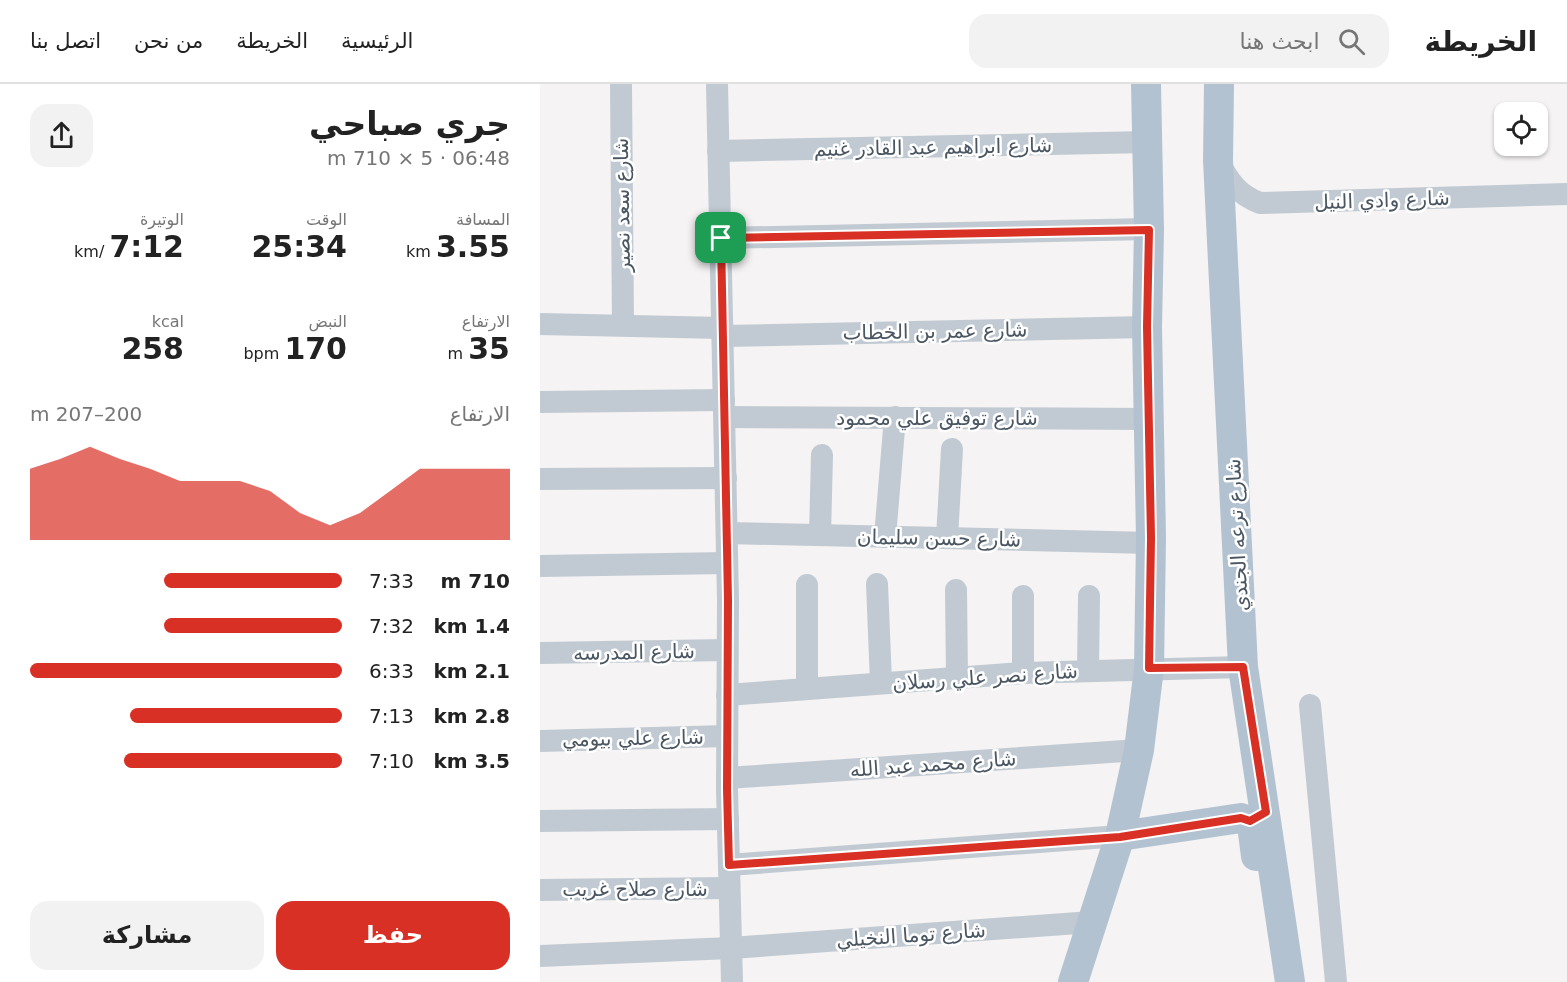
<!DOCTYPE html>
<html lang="ar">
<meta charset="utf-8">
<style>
:root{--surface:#fff;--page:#f2f2f2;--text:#222;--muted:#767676;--line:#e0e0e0;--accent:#d93025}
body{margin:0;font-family:"DejaVu Sans","Noto Naskh Arabic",sans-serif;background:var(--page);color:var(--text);direction:rtl;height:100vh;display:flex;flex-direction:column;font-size:22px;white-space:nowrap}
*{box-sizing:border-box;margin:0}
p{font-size:20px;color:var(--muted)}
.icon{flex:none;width:33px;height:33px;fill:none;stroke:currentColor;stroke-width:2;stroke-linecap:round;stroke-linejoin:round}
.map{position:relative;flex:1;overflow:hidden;direction:ltr}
.side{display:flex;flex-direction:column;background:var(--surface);width:540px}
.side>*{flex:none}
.fabs{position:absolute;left:954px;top:18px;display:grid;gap:12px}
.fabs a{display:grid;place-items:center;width:54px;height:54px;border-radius:12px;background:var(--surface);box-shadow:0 2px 4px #0004;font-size:30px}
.pin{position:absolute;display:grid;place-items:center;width:51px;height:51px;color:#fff;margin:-26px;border-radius:12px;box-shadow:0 3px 9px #0006}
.round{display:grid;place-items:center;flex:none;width:63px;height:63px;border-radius:18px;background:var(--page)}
.summary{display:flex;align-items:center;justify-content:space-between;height:102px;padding:0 30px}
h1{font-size:33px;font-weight:700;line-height:45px}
.figures{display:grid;grid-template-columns:repeat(3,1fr);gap:9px;height:102px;padding:6px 30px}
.figures div{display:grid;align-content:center}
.figures b{font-size:30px;font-weight:700}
.figures small{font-size:16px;font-weight:400}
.figures p{font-size:16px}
.chart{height:168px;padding:12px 30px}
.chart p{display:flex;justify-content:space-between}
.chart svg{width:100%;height:108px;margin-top:6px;fill:var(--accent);opacity:.7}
.action{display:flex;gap:12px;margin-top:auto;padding:12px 30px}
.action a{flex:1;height:69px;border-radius:18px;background:var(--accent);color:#fff;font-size:24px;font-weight:700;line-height:69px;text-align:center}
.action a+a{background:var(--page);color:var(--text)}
ul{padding:0 30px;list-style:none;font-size:20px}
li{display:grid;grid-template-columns:96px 72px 1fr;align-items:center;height:45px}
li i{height:15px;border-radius:8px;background:var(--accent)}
header{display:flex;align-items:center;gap:36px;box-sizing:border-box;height:84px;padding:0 30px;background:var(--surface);border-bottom:2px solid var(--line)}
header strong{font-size:28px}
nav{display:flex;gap:33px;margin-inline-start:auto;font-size:21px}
.search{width:420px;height:54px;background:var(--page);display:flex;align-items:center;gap:15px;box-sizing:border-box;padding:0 21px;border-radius:18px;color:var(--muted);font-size:22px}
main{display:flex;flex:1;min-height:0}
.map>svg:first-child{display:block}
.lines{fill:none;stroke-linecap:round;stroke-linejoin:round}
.minor{stroke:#c1cad2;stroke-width:22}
.major{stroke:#b3c2d1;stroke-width:30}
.route-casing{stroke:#fff;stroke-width:12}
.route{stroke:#d93025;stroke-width:8}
.labels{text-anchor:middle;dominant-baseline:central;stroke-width:5;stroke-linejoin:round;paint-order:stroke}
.street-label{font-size:20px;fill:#4a5661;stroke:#fff}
</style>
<header>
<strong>الخريطة</strong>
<div class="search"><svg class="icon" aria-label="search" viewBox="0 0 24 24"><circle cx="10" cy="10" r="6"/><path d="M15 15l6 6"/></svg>ابحث هنا</div>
<nav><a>الرئيسية</a><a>الخريطة</a><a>من نحن</a><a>اتصل بنا</a></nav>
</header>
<main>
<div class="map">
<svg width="1027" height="898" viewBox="0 0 1027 898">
<rect width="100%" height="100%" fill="#f5f3f3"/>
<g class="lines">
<g class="minor">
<path d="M81,0L83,241"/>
<path d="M177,0L188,516L187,705L192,898"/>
<path d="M178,67L607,58"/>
<path d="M679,78C689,98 699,111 720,119L1027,110"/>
<path d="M181,154L609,145"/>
<path d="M0,240L182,244"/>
<path d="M183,252L607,243"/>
<path d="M0,318L184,316"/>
<path d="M185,333L609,335"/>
<path d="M0,395L186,394"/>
<path d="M187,449L611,459"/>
<path d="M280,451L282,371"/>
<path d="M345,453L355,333"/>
<path d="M407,454L412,365"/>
<path d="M0,482L187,479"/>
<path d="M337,500L341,599"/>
<path d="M267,501V605"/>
<path d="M416,506L417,594"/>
<path d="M483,512V589"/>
<path d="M0,569L187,566"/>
<path d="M548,586L549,512"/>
<path d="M187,611L483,589L703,583"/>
<path d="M770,621L796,898"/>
<path d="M0,657L187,652"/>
<path d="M187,694L599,666"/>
<path d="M0,737L188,735"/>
<path d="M189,781L580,752"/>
<path d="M0,806L189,804"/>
<path d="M0,872L191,864L552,838"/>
</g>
<g class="major">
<path d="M679,0L678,76L703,583L750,898"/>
<path d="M580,752L701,734L709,737L712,741L716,772"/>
<path d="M533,898L580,752L599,666L609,584L611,454L607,243L609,145L606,0"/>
</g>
</g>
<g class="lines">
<g class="route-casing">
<path id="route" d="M609,146L607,243L611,454L609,584L703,583L726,728L710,737L701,734L580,753L189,781L187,705L188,516L181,154Z"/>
</g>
<use href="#route" class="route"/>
</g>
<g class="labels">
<g class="street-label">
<text transform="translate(393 63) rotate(-1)">شارع ابراهيم عبد القادر غنيم</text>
<text transform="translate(842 116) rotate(-2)">شارع وادي النيل</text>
<text transform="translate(82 121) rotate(-91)">شارع سعد نصير</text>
<text transform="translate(395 247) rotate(-1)">شارع عمر بن الخطاب</text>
<text x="397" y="334">شارع توفيق علي محمود</text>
<text transform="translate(697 451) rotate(-93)">شارع ترعه الجندي</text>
<text transform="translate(399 454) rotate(1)">شارع حسن سليمان</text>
<text transform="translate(94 568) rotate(-1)">شارع المدرسه</text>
<text transform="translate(445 593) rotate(-4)">شارع نصر علي رسلان</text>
<text transform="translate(93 654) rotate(-1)">شارع علي بيومي</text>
<text transform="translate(393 680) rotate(-4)">شارع محمد عبد الله</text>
<text x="95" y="805">شارع صلاح غريب</text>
<text transform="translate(371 851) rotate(-4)">شارع توما النخيلي</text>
</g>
</g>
</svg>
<div class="fabs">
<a><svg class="icon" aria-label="locate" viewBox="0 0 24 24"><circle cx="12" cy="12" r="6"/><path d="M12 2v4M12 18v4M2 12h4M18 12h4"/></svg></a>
</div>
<div class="pin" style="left:181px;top:154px;background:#1e9e55"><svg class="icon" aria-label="arrive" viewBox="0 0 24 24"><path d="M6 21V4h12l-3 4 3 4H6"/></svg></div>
</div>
<section class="side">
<div class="summary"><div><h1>جري صباحي</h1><p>06:48 · 5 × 710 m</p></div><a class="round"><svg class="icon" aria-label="share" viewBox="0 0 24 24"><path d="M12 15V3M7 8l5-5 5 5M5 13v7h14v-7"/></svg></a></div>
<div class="figures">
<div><p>المسافة</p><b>3.55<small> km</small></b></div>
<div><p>الوقت</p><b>25:34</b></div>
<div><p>الوتيرة</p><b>7:12<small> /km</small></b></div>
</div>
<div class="figures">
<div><p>الارتفاع</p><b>35<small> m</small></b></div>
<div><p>النبض</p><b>170<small> bpm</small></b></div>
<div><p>kcal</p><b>258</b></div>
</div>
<div class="chart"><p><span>الارتفاع</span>200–207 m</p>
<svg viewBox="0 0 160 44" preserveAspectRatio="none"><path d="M0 44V15L10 11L20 6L30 11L40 15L50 20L60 20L70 20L80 24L90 33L100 38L110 33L120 24L130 15L140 15L150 15L160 15V44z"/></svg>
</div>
<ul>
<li><b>710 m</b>7:33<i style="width:57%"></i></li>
<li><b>1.4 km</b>7:32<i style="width:57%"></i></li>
<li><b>2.1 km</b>6:33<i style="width:100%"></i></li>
<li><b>2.8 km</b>7:13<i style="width:68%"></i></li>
<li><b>3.5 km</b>7:10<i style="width:70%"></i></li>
</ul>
<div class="action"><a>حفظ</a><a>مشاركة</a></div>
</section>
</main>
